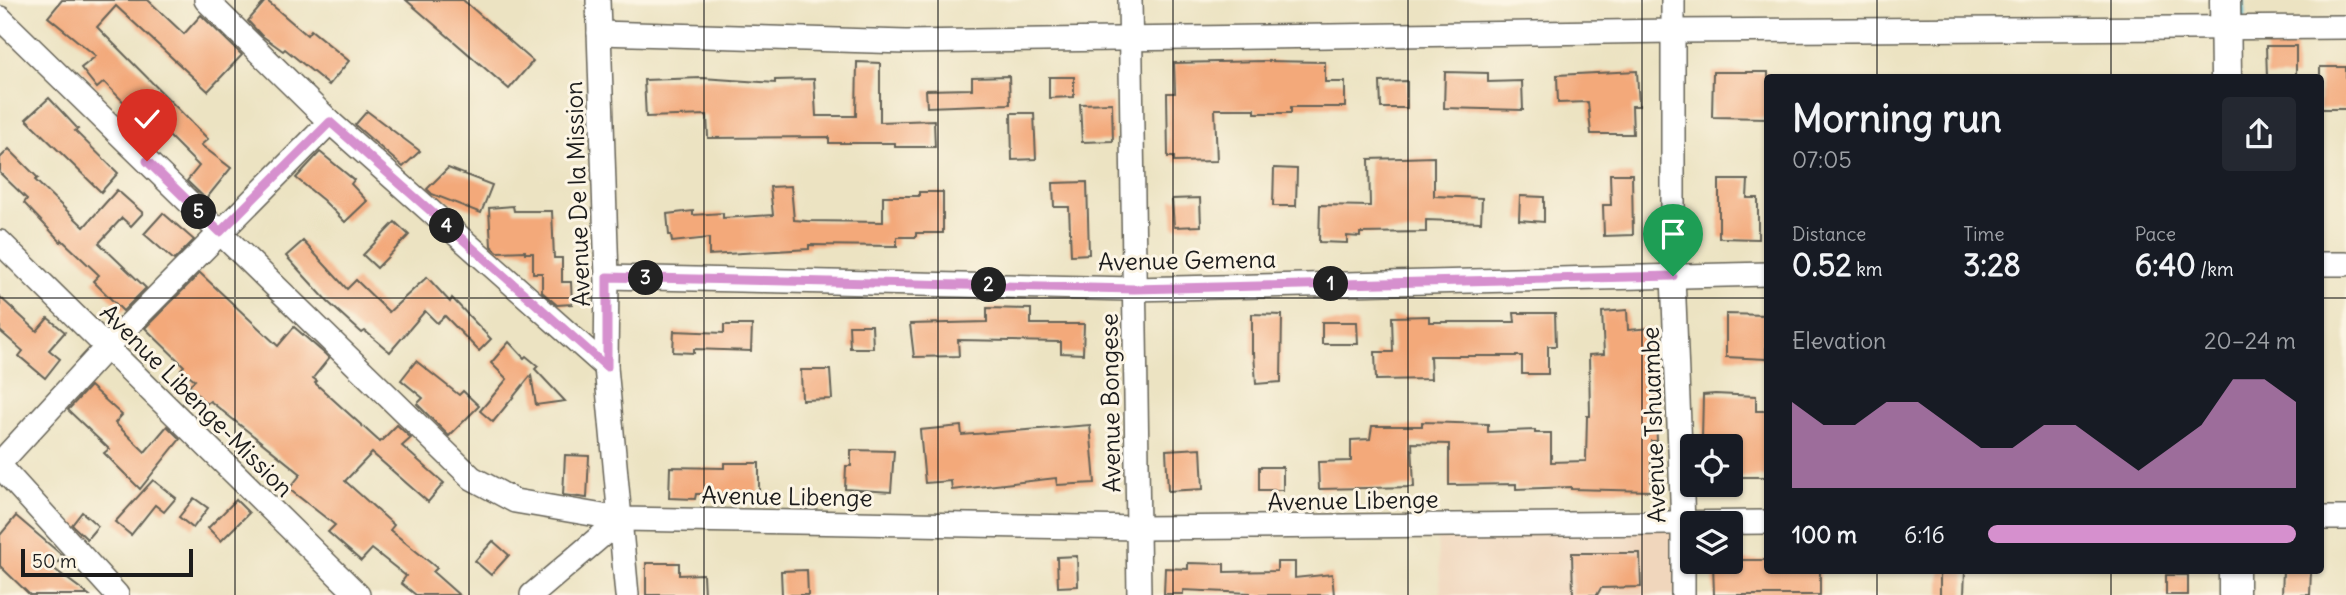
<!DOCTYPE html>
<meta charset="utf-8">
<style>
:root{--surface:#171b24;--page:#242831;--text:#f1f3f6;--muted:#9ea1a6;--accent:#d690ce}
body{margin:0;font-family:Delius,sans-serif;background:var(--page);color:var(--text);height:100vh;display:flex;flex-direction:column;font-size:26px;white-space:nowrap}
*{box-sizing:border-box;margin:0}
p{font-size:23px;color:var(--muted)}
.icon{flex:none;width:38px;height:38px;fill:none;stroke:currentColor;stroke-width:2;stroke-linecap:round;stroke-linejoin:round}
.map{position:relative;flex:1;overflow:hidden}
.drawer{position:absolute;left:1764px;top:74px;width:560px;height:500px;display:flex;flex-direction:column;background:var(--surface);border-radius:7px;box-shadow:0 2px 5px #0004}
.drawer>*{flex:none}
.fabs{position:absolute;left:1680px;top:434px;display:grid;gap:14px}
.fabs a{display:grid;place-items:center;width:63px;height:63px;border-radius:7px;background:var(--surface);box-shadow:0 2px 5px #0004;font-size:35px}
.scale{position:absolute;left:21px;bottom:18px;width:172px;box-sizing:border-box;padding-left:7px;border:4px solid #1c1c1c;border-top:0;font-size:19px;line-height:24px;white-space:nowrap;color:#1c1c1c;-webkit-text-stroke:5px #fcf5e5;paint-order:stroke}
.pin{position:absolute;display:grid;place-items:center;width:60px;height:60px;color:#fff;margin:-72px -30px;border-radius:50% 50% 50% 0;rotate:-45deg;box-shadow:0 0 7px #0007}
.pin .icon{rotate:45deg}
.km{position:absolute;width:35px;height:35px;margin:-18px;border-radius:50%;background:#222;color:#fff;font-size:19px;line-height:35px;text-align:center}
.round{display:grid;place-items:center;flex:none;width:74px;height:74px;border-radius:7px;background:var(--page)}
.overview{display:flex;align-items:center;justify-content:space-between;height:119px;padding:0 28px}
h1{font-size:38px;font-weight:700;line-height:52px}
.metrics{display:grid;grid-template-columns:repeat(3,1fr);gap:10px;height:119px;padding:7px 28px}
.metrics div{display:grid;align-content:center}
.metrics b{font-size:30px;font-weight:700}
.metrics small{font-size:19px;font-weight:400}
.metrics p{font-size:19px}
.chart{height:196px;padding:14px 28px}
.chart p{display:flex;justify-content:space-between}
.chart svg{width:100%;height:126px;margin-top:7px;fill:var(--accent);opacity:.7}
ul{padding:0 28px;list-style:none;font-size:23px}
li{display:grid;grid-template-columns:112px 84px 1fr;align-items:center;height:52px}
li i{height:18px;border-radius:9px;background:var(--accent)}
.map>svg:first-child{display:block}
.built{fill:#f0d6bc}
.lines{fill:none;stroke-linecap:round;stroke-linejoin:round}
.stream{stroke:#54bed1;stroke-width:7}
.building{fill:#f3a97a}
.minor-casing{stroke:#656256;stroke-width:26}
.tertiary-casing{stroke:#656256;stroke-width:33}
.minor{stroke:#fff;stroke-width:23}
.tertiary{stroke:#fff;stroke-width:30}
.route-casing{stroke:#fff;stroke-width:14}
.route{stroke:#d690ce;stroke-width:9}
.grid{fill:none;stroke:#1c1c1c;stroke-width:2;stroke-opacity:0.55}
.labels{text-anchor:middle;dominant-baseline:central;stroke-width:6;stroke-linejoin:round;paint-order:stroke}
.street-label{font-size:24px;fill:#1c1c1c;stroke:#fcf5e5}
</style>
<div class="map">
<svg width="2346" height="595" viewBox="0 0 2346 595">
<rect width="100%" height="100%" fill="#fcf5e5"/>
<filter id="ink" filterUnits="userSpaceOnUse"><feTurbulence type="fractalNoise" baseFrequency=".0143" numOctaves="2"/><feDisplacementMap in="SourceGraphic" scale="14" xChannelSelector="R" yChannelSelector="G"/><feConvolveMatrix kernelMatrix="1 2 1 2 8 2 1 2 1" color-interpolation-filters="sRGB"/></filter>
<filter id="wash" filterUnits="userSpaceOnUse"><feTurbulence type="fractalNoise" baseFrequency=".00686" numOctaves="4" result="noise"/><feDisplacementMap in="SourceGraphic" scale="28" xChannelSelector="R" yChannelSelector="G"/><feGaussianBlur stdDeviation="1.57" result="paint"/><feColorMatrix in="noise" values="0 0 0 0 0 0 0 0 0 0 0 0 0 0 0 0 0 1.4 0 .05"/><feComposite in="paint" operator="in"/></filter>
<g filter="url(#wash)">
<rect width="100%" height="100%" fill="#ece3c2"/>
<path class="built" d="M1683,523V595H1441L1436,525Z"/>
<g class="lines">
<path class="stream" d="M2241,40L2242,0"/>
</g>
<g id="blocks">
<g class="building">
<path d="M62,0H148L184,34L201,15L242,55L208,91L116,6L97,27L208,139L201,145L231,168L206,199L187,181L199,166L169,136L163,142L104,82L97,88L81,68L96,56L48,17Z"/>
<path d="M266,0L307,35L311,30L349,61L329,85L285,49L283,51L261,35L248,21Z"/>
<path d="M406,0H463L533,61L509,89Z"/>
<path d="M2266,46H2296V77H2267Z"/>
<path d="M1264,61L1325,62V82H1345V107H1291V113H1255V109H1215L1217,161L1174,162V157H1168L1167,93H1175L1174,63Z"/>
<path d="M857,62L880,63V122L934,120L935,147H895V143H829V137L708,138L707,115L646,117L644,80L702,78L775,83V80L814,79L816,116H856Z"/>
<rect x="2320" y="67" width="26" height="42"/>
<path d="M1637,71L1639,106H1632L1633,134H1591L1588,102L1558,103L1557,75Z"/>
<path d="M1445,72L1488,73V82L1522,81L1523,110L1444,108Z"/>
<path d="M1713,72H1768V118L1712,117Z"/>
<path d="M1009,76L1010,104L927,107L926,90L972,89V77Z"/>
<path d="M1049,77H1074V97L1049,98Z"/>
<path d="M1407,81V108H1381L1380,82Z"/>
<path d="M49,98L78,129L75,131L118,173L101,192L26,119Z"/>
<path d="M1112,103L1113,141L1082,142L1080,104Z"/>
<path d="M367,111L420,151L403,167L355,125Z"/>
<path d="M1011,113H1034L1036,159L1012,160Z"/>
<path d="M9,149L38,178L35,180L84,227L117,190L143,213L131,226L122,218L99,243L146,288L123,311L93,281L99,275L62,240L61,242L24,203L27,199L0,173V158Z"/>
<path d="M320,152L354,180L351,184L367,201L345,222L323,200L296,178Z"/>
<path d="M1434,157V196L1482,198L1481,222L1426,220V232L1360,233V237L1347,236V243L1319,242L1320,205L1370,206L1369,159Z"/>
<path d="M448,168L492,185L481,213L432,194L427,189Z"/>
<path d="M1274,168L1297,169L1296,206H1273Z"/>
<path d="M1610,174H1632L1633,235L1604,236L1603,205H1611Z"/>
<path d="M1719,180H1748L1747,198H1758V239L1719,238Z"/>
<path d="M1087,182L1089,254L1071,255L1069,207H1054L1053,183Z"/>
<path d="M791,186L794,220L807,221L883,222V196H919V192H943V233H916V237H897V246L809,245V249L709,255V238L672,242L671,235H669L667,214L693,211V215L723,213V218L773,215L770,187Z"/>
<path d="M1520,196L1544,197V222L1519,220Z"/>
<path d="M1200,198L1201,226L1174,227L1172,199Z"/>
<path d="M513,206L514,211H552L554,258H562V282H571L572,304L557,305L542,292V273H533V253H525V251L498,252L491,246L489,208Z"/>
<path d="M163,213L194,240L174,260L144,234Z"/>
<path d="M395,222L409,235L377,268L363,255Z"/>
<path d="M303,241L347,289L356,280L389,312L427,277L450,302L452,298L491,339L479,351L445,316L437,323L425,311L390,352L365,331L362,333L328,302L286,256Z"/>
<path d="M200,273L278,346L294,327L325,354L329,358L313,378L317,381L315,383L380,442L397,425L411,438L402,446L444,483L428,502L372,453L345,481L394,525L390,530L437,568L433,572L459,595H416L401,583L406,576L372,549L361,561L328,532L335,525L289,489L301,474L210,401L206,404L189,385L195,380L181,369L184,366L145,328Z"/>
<path d="M0,297L37,331L48,318L65,332L49,350L60,359L45,378L19,356L23,351L0,331Z"/>
<path d="M987,308L1031,309V324H1084L1083,354L1061,353V342L958,340L959,356L914,357L910,324L987,322Z"/>
<path d="M1627,310L1628,330L1652,328L1657,441H1651V491L1571,489V487L1516,489V484L1449,485V444L1412,443L1414,487L1319,489L1318,462L1351,461V440L1370,439L1372,426H1422V422L1488,424V432L1535,430V433H1551V462L1586,461L1587,416H1590L1589,355L1604,354L1602,312Z"/>
<path d="M1514,313H1555L1556,346H1548V374H1522V356H1430L1431,379L1376,380L1375,352H1393L1392,317L1429,316V322H1515Z"/>
<path d="M1252,314L1282,315L1281,382L1256,384L1254,353H1252Z"/>
<path d="M1726,314L1767,315L1766,359L1726,357Z"/>
<path d="M1322,322H1357L1358,344H1322Z"/>
<path d="M724,325H752L751,351L694,349V353L673,352L674,331L724,333Z"/>
<path d="M849,325H872L873,348H850Z"/>
<path d="M509,342L524,358L526,356L538,366L535,369L565,401L536,405L531,375L493,422L480,411L507,379L491,363Z"/>
<path d="M416,361L459,395L463,391L479,406L449,436L417,404L423,398L401,380Z"/>
<path d="M801,370H830L832,399L802,400Z"/>
<path d="M90,386L122,415L115,423L145,452L167,426L180,439L140,489L104,453L109,449L68,410Z"/>
<path d="M1715,394L1756,396V411H1768V477H1731V440L1702,439L1703,395Z"/>
<path d="M1090,425L1095,483L1057,485L1056,478L952,490L951,481L925,483L920,430L961,426L962,435Z"/>
<path d="M1201,448L1203,489L1168,491L1166,450Z"/>
<path d="M851,450L894,451L891,492L845,489L846,466H851Z"/>
<path d="M565,455L589,456L587,498L563,495Z"/>
<path d="M724,463H759V493L696,494L695,499L669,498L670,467L724,468Z"/>
<rect x="1259" y="467" width="24" height="23"/>
<path d="M153,480L176,498L164,512L155,505L131,535L115,522Z"/>
<path d="M194,498L208,508L193,528L179,517Z"/>
<path d="M236,500L249,513L221,541L208,528Z"/>
<path d="M82,512L98,526L87,539L72,525Z"/>
<path d="M16,516L63,556L53,568L89,595H30L0,566V535Z"/>
<path d="M493,541L509,555L491,575L475,561Z"/>
<path d="M1572,553H1640L1641,587L1601,588L1597,595H1573Z"/>
<path d="M1077,556L1078,586L1058,587L1057,557Z"/>
<path d="M1731,560H1768V570H1820V595H1714L1713,562H1731Z"/>
<path d="M1277,562H1295V578L1332,574L1334,595H1250V593L1183,590V594H1164L1165,568L1188,569V563L1224,564V572L1277,571Z"/>
<path d="M646,563H679V575L703,574L704,595H646Z"/>
<path d="M807,570L808,595H782L781,571Z"/>
<path d="M1940,570H1965L1964,595H1940Z"/>
<path d="M2283,570H2311L2310,595H2282Z"/>
<rect x="2166" y="575" width="22" height="20"/>
</g>
</g>
</g>
<g filter="url(#ink)">
<use href="#blocks" fill-opacity="0" stroke="#656256" stroke-width="2"/>
<g class="lines">
<g class="minor-casing">
<g id="minor">
<path d="M206,0L330,122L606,367"/>
<path d="M598,0L607,277L606,367L627,595"/>
<path d="M1130,0L1139,595"/>
<path d="M1673,0V276L1683,523V595"/>
<path d="M0,18L472,478L515,501L621,519L1140,528L1768,522"/>
<path d="M599,33L906,42L1674,31L2346,27"/>
<path d="M0,242L358,595"/>
<path d="M2320,264H2346"/>
<path d="M607,277L1134,289L1768,274"/>
<path d="M0,463L106,348L330,122"/>
<path d="M0,466L117,595"/>
<path d="M2320,518H2346"/>
<path d="M532,595L621,519"/>
</g>
</g>
<g class="tertiary-casing">
<g id="tertiary">
<path d="M2225,0L2226,77"/>
<path d="M2234,570V595"/>
</g>
</g>
<use href="#minor" class="minor"/>
<use href="#tertiary" class="tertiary"/>
</g>
</g>
<g class="lines" filter="url(#ink)">
<g class="route-casing">
<path id="route" d="M147,161L220,232L330,122L607,367V277L1134,289L1673,276"/>
</g>
<use href="#route" class="route"/>
</g>
<path class="grid" d="M235,0V595M469,0V595M704,0V595M938,0V595M1173,0V595M1408,0V595M1642,0V595M1877,0V77M2111,0V77M0,298H1768M2320,298H2346M1877,570V595M2111,570V595"/>
<g class="labels">
<g class="street-label">
<text transform="translate(577 194) rotate(-92)">Avenue De la Mission</text>
<text transform="translate(1187 260) rotate(-1)">Avenue Gemena</text>
<text transform="translate(197 400) rotate(45)">Avenue Libenge-Mission</text>
<text transform="translate(1110 403) rotate(-91)">Avenue Bongese</text>
<text transform="translate(1653 425) rotate(-92)">Avenue Tshuambe</text>
<text transform="translate(787 496) rotate(1)">Avenue Libenge</text>
<text transform="translate(1353 500) rotate(-1)">Avenue Libenge</text>
</g>
</g>
</svg>
<div class="fabs">
<a><svg class="icon" aria-label="locate" viewBox="0 0 24 24"><circle cx="12" cy="12" r="6"/><path d="M12 2v4M12 18v4M2 12h4M18 12h4"/></svg></a>
<a><svg class="icon" aria-label="layers" viewBox="0 0 24 24"><path d="M12 4l9 5-9 5-9-5zM3 14l9 5 9-5"/></svg></a>
</div>
<div class="scale">50 m</div>
<div class="pin" style="left:1673px;top:276px;background:#1e9e55"><svg class="icon" aria-label="arrive" viewBox="0 0 24 24"><path d="M6 21V4h12l-3 4 3 4H6"/></svg></div>
<div class="pin" style="left:147px;top:161px;background:#d93025"><svg class="icon" aria-label="check" viewBox="0 0 24 24"><path d="M5 12l5 5 9-10"/></svg></div>
<b class="km" style="left:1331px;top:284px">1</b>
<b class="km" style="left:989px;top:285px">2</b>
<b class="km" style="left:646px;top:278px">3</b>
<b class="km" style="left:447px;top:226px">4</b>
<b class="km" style="left:199px;top:212px">5</b>
<section class="drawer">
<div class="overview"><div><h1>Morning run</h1><p>07:05</p></div><a class="round"><svg class="icon" aria-label="share" viewBox="0 0 24 24"><path d="M12 15V3M7 8l5-5 5 5M5 13v7h14v-7"/></svg></a></div>
<div class="metrics">
<div><p>Distance</p><b>0.52<small> km</small></b></div>
<div><p>Time</p><b>3:28</b></div>
<div><p>Pace</p><b>6:40<small> /km</small></b></div>
</div>
<div class="chart"><p><span>Elevation</span>20–24 m</p>
<svg viewBox="0 0 160 44" preserveAspectRatio="none"><path d="M0 44V14L10 22L20 22L30 14L40 14L50 22L60 30L70 30L80 22L90 22L100 30L110 38L120 30L130 22L140 6L150 6L160 14V44z"/></svg>
</div>
<ul>
<li><b>100 m</b>6:16<i style="width:100%"></i></li>
</ul>
</section>
</div>
